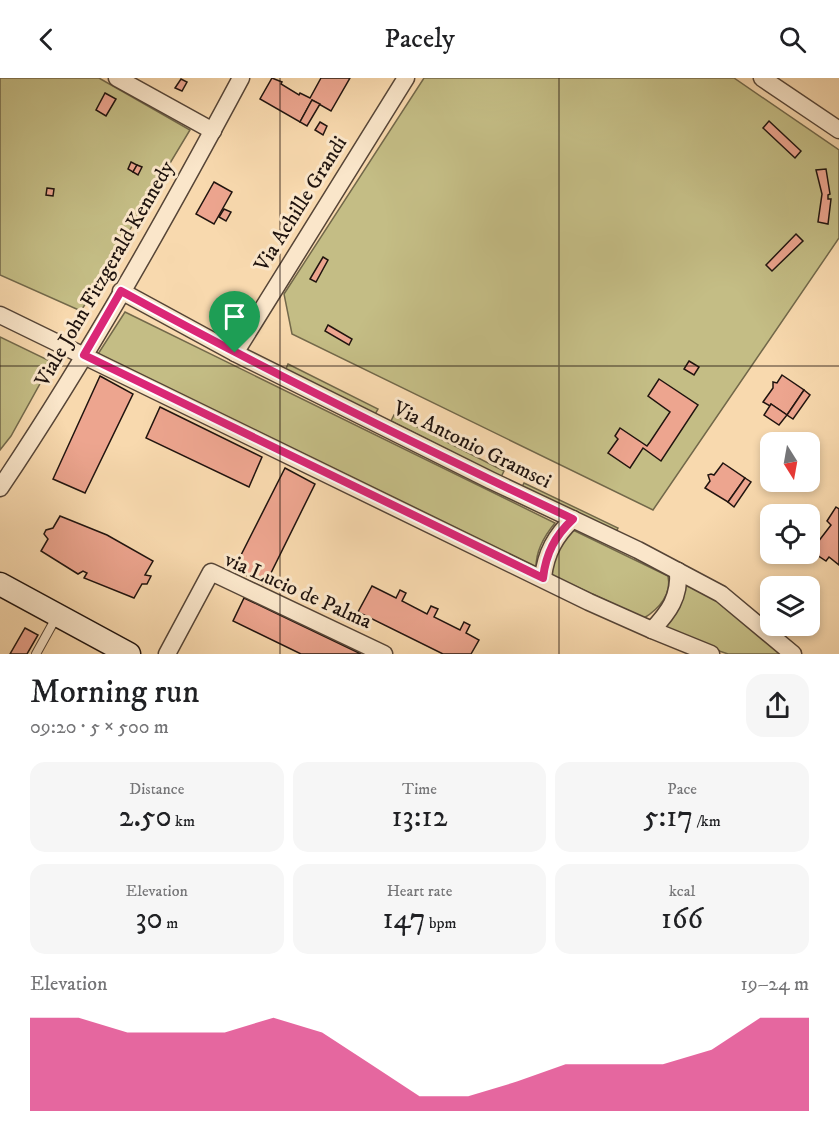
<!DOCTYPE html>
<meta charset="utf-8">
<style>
:root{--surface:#fff;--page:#f6f6f6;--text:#202124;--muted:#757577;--accent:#db2777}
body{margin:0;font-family:"IM FELL DW Pica",serif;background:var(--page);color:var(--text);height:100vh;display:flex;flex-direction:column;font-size:22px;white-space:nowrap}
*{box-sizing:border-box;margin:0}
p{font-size:20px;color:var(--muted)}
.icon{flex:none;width:33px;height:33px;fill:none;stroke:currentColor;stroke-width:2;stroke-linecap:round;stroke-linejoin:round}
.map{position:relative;height:576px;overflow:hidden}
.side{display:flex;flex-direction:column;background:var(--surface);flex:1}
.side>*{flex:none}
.needle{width:39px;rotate:169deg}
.tools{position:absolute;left:760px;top:354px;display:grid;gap:12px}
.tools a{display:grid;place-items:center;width:60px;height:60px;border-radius:12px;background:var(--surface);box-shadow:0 3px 9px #0003;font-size:30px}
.pin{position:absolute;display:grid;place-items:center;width:51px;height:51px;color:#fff;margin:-62px -26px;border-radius:50% 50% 50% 0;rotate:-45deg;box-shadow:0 0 6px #0007}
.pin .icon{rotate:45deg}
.round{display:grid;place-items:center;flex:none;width:63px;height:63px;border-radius:18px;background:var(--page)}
.summary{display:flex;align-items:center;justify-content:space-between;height:102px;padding:0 30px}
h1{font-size:33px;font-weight:600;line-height:45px}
.metrics{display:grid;grid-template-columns:repeat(3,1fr);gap:9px;height:102px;padding:6px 30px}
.metrics div{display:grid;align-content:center;border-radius:15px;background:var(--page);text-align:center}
.metrics b{font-size:30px;font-weight:600}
.metrics small{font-size:16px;font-weight:400}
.metrics p{font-size:16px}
.chart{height:168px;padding:12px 30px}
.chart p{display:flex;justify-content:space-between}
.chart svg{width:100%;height:108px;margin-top:6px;fill:var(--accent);opacity:.7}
header{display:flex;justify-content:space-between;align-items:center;height:78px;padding:0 30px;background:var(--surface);font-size:27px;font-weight:600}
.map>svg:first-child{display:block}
.green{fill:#c4bd85;stroke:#72684a;stroke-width:1.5}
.building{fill:#eda58f;stroke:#20140f;stroke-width:1.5}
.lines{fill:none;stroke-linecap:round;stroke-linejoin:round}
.service-casing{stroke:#564537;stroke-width:10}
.minor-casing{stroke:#564537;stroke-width:19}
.secondary-casing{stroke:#20140f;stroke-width:25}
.service{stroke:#fae6ca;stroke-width:8}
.minor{stroke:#fae6ca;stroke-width:16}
.secondary{stroke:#fae6ca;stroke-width:22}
.route-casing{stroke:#fff;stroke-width:12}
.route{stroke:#db2777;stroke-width:8}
.grid{fill:none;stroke:#20140f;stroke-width:1.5;stroke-opacity:0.55}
.labels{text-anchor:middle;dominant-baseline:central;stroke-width:6;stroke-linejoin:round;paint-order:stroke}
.street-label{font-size:21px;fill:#20140f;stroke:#fae6ca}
</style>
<header><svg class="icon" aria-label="back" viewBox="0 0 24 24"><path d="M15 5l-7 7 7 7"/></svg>Pacely<svg class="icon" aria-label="search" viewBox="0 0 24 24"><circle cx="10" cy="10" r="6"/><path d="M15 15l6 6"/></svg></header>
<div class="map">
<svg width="839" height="576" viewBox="0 0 839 576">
<rect width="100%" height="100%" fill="#f8d9ae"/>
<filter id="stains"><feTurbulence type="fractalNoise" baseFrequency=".00333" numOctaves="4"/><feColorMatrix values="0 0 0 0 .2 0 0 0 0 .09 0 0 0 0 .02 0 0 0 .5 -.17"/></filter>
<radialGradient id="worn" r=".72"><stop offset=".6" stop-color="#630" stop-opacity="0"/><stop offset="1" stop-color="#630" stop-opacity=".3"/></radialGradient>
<g class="green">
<path d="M0,0H99L190,52L81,233L0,197Z"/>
<path d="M424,0H734L839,72V160L653,432L292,256L284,216Z"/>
<path d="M125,234L555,445C545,457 536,473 536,489L98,276Z"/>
<path d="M0,259L52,284L11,358L0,372Z"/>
<path d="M288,286L378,331L374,338L285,293Z"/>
<path d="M394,337L504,393L501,399L391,343Z"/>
<path d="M524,405L618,450L616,454L522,409Z"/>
<path d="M573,452L668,498C672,516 659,531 644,540L549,496L560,468Z"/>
<path d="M684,505L720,524L786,576H728L690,563L663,550Z"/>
</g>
<g class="building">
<path d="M272,0L282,4L281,6L299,17L300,15L310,20L321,0H350L331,33L312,22L300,44L260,21Z"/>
<path d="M181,1L187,4L182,13L175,10Z"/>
<path d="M105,15L116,21L106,38L96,32Z"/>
<path d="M312,22L320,26L307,48L300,44Z"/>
<path d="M769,43L801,73L795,80L763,50Z"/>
<path d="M320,44L327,48L323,57L315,52Z"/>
<path d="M131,84L137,87L133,94L128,91Z"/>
<path d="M137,87L142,89L138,97L133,94Z"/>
<path d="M826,91L830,116L828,117V121H831L828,146L818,144L822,116L816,92Z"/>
<path d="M214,104L232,114L214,146L196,136Z"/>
<path d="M47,110L54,111L53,118L46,117Z"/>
<path d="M224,131L231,134L226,143L219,139Z"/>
<path d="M796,156L803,163L772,193L766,187Z"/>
<path d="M323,179L328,182L316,204L310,201Z"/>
<path d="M328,247L352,261L349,267L325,253Z"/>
<path d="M689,283L699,289L694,297L684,291Z"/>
<path d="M782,297L804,312L787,337L771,326L770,328L763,324L773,310V304L777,305Z"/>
<path d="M100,298L133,316L85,415L53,401Z"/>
<path d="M659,301L698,327L661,383L643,370L630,390L608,375L618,361L615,358L620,350L647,368L650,364L670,334L648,318Z"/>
<path d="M804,312L810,317L793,341L787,337Z"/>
<path d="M771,326L787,337L779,347L764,337Z"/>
<path d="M160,329L262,379L249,409L146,360Z"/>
<path d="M723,385L745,400L728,424L705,410L710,403L708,397L711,396L714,397Z"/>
<path d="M285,390L315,406L265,507L234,491Z"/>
<path d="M745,400L751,404L734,429L728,424Z"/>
<path d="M836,429L839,431V487L829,479L826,483L811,473L831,447L827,443Z"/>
<path d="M60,438L107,457L153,483L145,497L151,498L147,506H142L134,520L84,500L87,495L83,493L78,496L41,473L48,461L44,456L46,452L53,450Z"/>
<path d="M372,508L396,520L400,512L406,515L402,523L427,536L431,528L438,531L434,539L460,552L464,544L470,547L466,555L479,562L471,576H443L358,534Z"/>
<path d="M244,520L361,576H301L233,543Z"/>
<path d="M25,550L38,557L27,576H10Z"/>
</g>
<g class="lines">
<g class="service-casing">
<path id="service" d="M36,576L57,538"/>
</g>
<g class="minor-casing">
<g id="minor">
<path d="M117,0L213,53"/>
<path d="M762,0L839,52"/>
<path d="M121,213L235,275L490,402L638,472L721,516L793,576"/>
<path d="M0,237L589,524L652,552L711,576"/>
<path d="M235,275L406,0"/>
<path d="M0,410C88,279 166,140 241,0"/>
<path d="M543,499C546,475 555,458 573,441"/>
<path d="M652,552C669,534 680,519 678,493"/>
<path d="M167,576L211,494L384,576"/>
</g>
</g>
<g class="secondary-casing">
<path id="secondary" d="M0,506L129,576"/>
</g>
<use href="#service" class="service"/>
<use href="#minor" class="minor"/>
<use href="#secondary" class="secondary"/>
</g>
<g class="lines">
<g class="route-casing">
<path id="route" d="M121,213C269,294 420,369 573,441C555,458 546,475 543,500L84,277Z"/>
</g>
<use href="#route" class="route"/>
</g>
<path class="grid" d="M280,0V576M559,0V576M0,288H839"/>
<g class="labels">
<g class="street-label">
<text transform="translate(301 126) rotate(-58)">Via Achille Grandi</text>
<text transform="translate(105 196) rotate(-60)">Viale John Fitzgerald Kennedy</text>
<text transform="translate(472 367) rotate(26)">Via Antonio Gramsci</text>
<text transform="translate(298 513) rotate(24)">via Lucio de Palma</text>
</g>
</g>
<rect width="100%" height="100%" filter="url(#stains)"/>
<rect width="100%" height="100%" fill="url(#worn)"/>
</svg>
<div class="tools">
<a><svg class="needle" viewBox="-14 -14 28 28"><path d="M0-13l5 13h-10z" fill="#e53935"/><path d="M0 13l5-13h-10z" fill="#757577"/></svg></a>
<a><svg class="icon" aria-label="locate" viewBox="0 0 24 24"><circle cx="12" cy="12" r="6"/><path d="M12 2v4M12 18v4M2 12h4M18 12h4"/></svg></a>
<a><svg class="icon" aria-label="layers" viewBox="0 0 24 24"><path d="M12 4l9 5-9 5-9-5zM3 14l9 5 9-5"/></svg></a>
</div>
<div class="pin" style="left:235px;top:275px;background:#1e9e55"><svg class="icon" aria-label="arrive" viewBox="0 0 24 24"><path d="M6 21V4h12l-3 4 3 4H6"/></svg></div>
</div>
<section class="side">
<div class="summary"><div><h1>Morning run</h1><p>09:20 · 5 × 500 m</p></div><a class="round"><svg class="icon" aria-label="share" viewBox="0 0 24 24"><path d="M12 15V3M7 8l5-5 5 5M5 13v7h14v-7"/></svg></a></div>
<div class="metrics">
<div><p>Distance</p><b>2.50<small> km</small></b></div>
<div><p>Time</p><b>13:12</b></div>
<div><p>Pace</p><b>5:17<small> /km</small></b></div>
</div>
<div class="metrics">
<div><p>Elevation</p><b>30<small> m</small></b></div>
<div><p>Heart rate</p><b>147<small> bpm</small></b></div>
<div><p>kcal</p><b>166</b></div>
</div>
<div class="chart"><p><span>Elevation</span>19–24 m</p>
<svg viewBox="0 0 160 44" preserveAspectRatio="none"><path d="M0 44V6L10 6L20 12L30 12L40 12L50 6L60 12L70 25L80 38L90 38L100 32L110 25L120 25L130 25L140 19L150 6L160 6V44z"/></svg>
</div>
</section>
